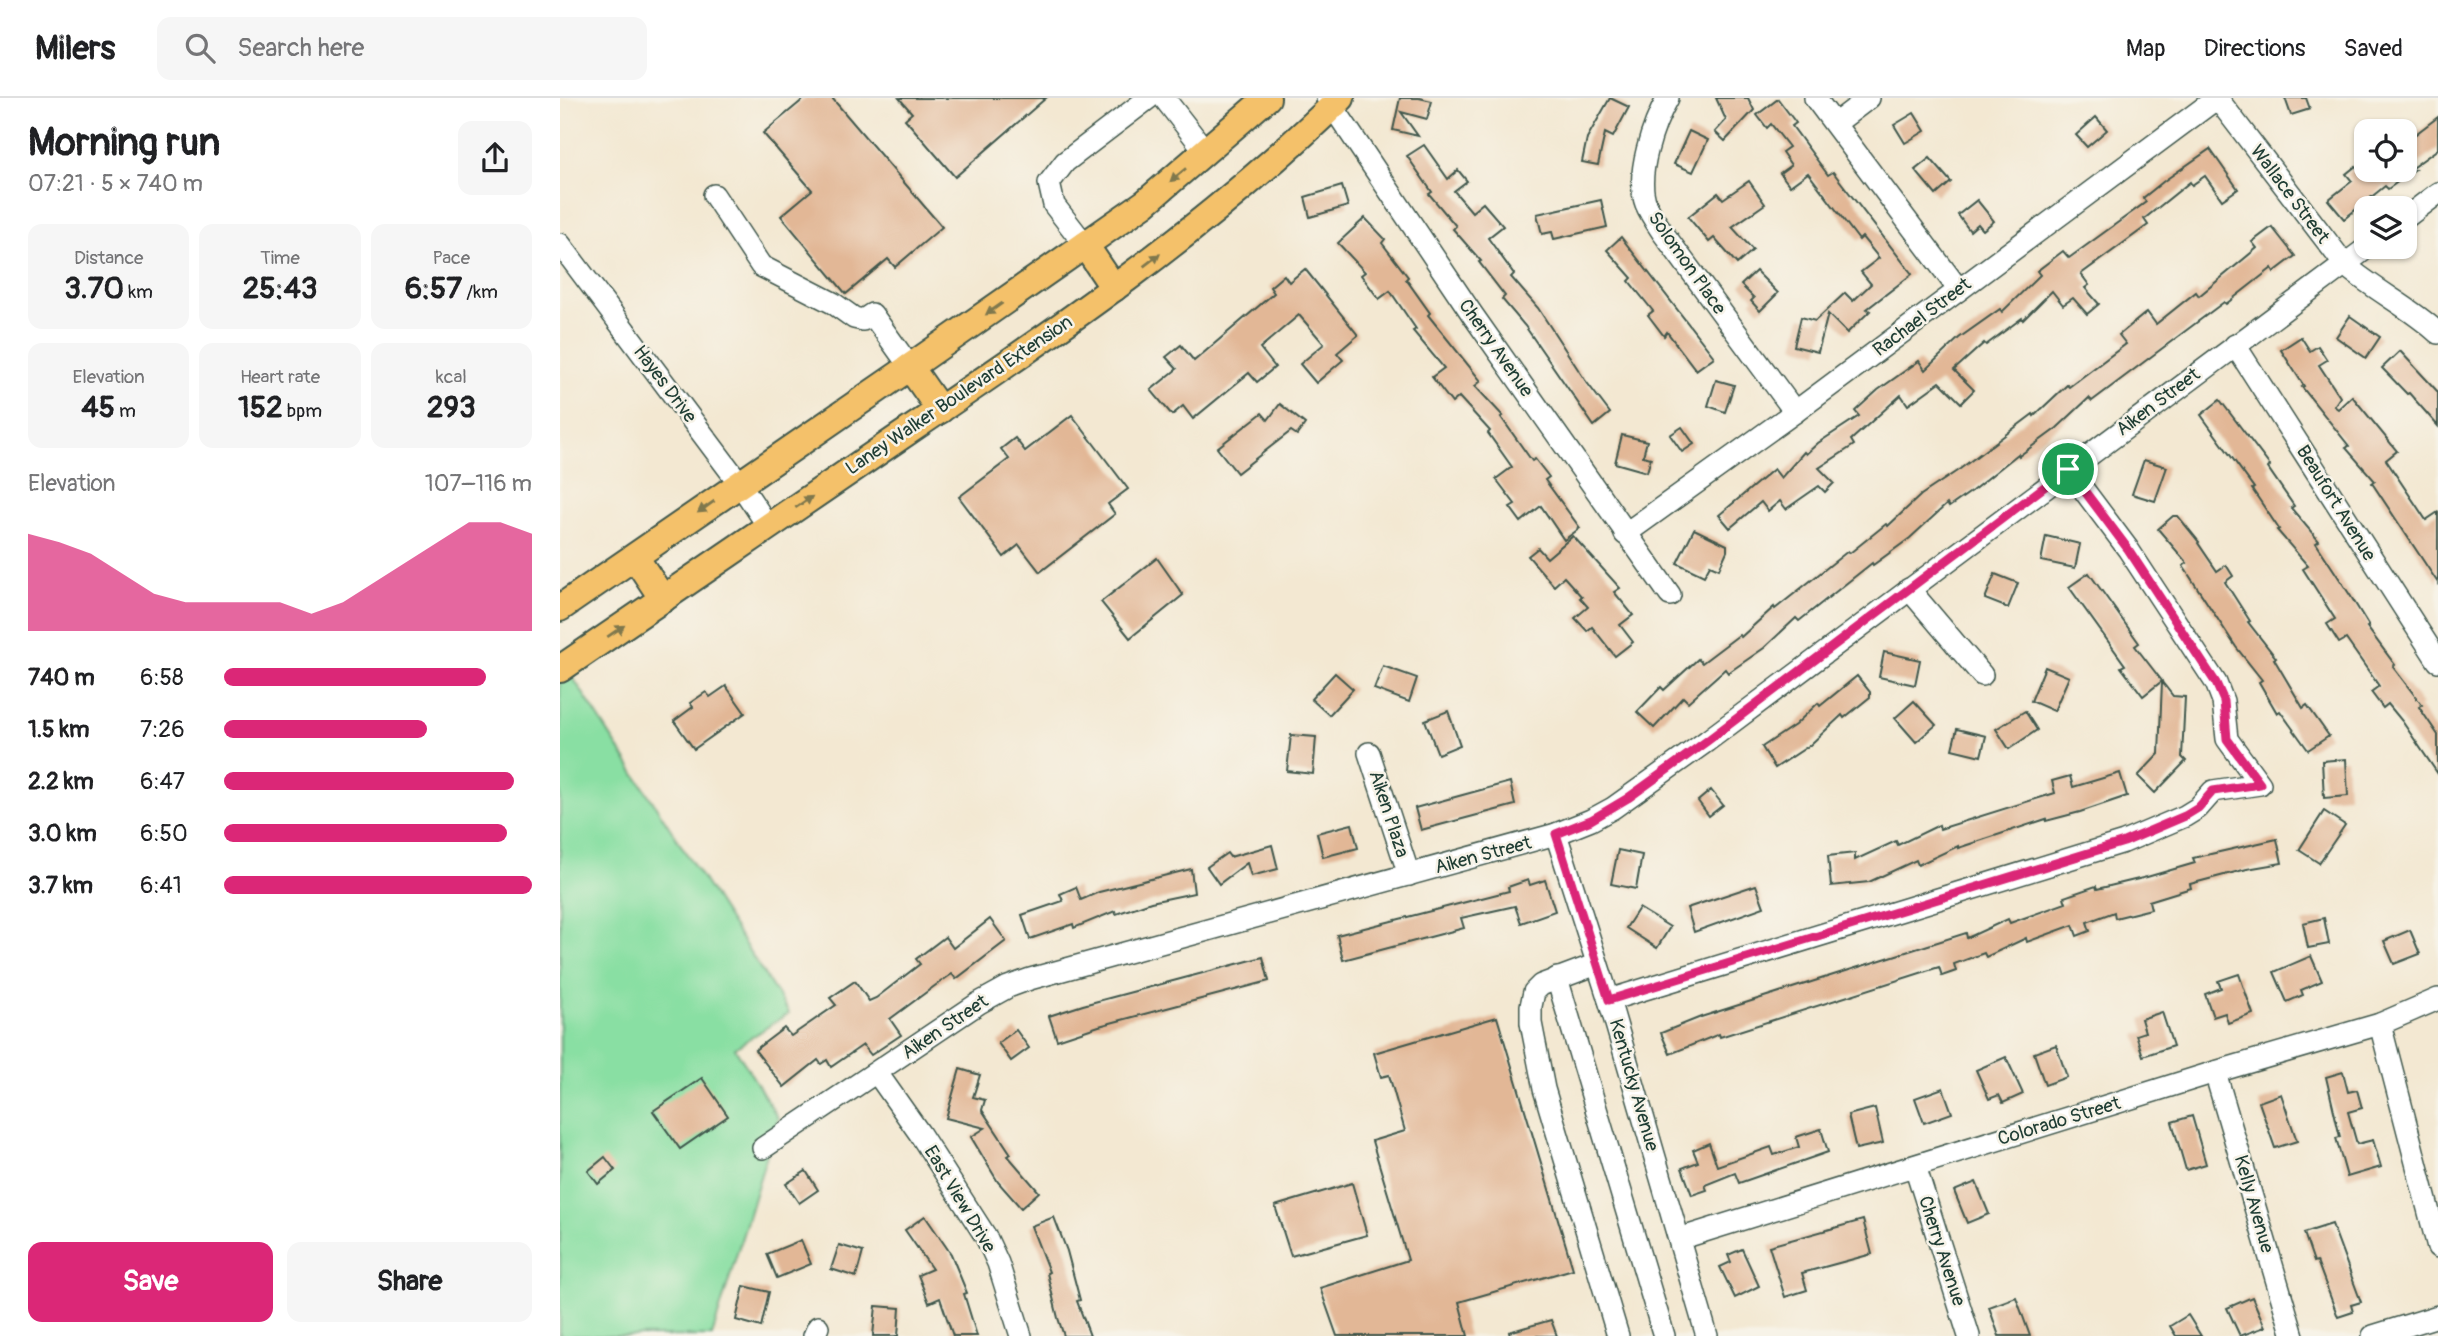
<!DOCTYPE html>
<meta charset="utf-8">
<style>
:root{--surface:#fff;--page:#f6f6f6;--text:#202124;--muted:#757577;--line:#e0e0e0;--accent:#db2777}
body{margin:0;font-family:Pangolin,sans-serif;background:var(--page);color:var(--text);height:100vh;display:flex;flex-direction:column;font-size:26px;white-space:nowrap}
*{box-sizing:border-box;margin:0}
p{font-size:23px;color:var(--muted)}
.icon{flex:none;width:38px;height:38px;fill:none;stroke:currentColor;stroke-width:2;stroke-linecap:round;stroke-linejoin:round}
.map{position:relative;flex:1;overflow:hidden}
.side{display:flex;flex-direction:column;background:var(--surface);width:560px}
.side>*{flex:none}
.controls{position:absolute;left:1794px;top:21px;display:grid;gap:14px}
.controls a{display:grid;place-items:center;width:63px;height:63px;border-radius:14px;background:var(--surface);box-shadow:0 2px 5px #0004;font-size:35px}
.pin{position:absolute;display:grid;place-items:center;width:60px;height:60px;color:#fff;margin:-30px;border:4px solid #fff;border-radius:50%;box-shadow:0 2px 7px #0007}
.round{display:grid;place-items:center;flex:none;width:74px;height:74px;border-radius:14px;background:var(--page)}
.overview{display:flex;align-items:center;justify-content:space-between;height:119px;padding:0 28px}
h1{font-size:38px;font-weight:700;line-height:52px}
.metrics{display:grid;grid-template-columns:repeat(3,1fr);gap:10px;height:119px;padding:7px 28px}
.metrics div{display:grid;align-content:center;border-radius:14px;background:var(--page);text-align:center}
.metrics b{font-size:30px;font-weight:700}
.metrics small{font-size:19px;font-weight:400}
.metrics p{font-size:19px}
.chart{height:196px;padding:14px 28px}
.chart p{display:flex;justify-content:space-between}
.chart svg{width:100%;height:126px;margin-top:7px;fill:var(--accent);opacity:.7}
.primary-button{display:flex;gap:14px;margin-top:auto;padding:14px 28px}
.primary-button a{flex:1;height:80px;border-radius:14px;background:var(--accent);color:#fff;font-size:28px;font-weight:700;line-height:80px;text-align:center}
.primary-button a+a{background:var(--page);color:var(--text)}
ul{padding:0 28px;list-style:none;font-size:23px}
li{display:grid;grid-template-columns:112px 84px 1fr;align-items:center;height:52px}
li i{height:18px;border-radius:9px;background:var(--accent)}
header{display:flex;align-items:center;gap:42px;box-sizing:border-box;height:98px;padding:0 35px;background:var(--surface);border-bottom:2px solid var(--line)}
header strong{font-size:33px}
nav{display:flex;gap:38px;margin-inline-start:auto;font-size:24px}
.search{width:490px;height:63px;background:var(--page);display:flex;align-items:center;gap:18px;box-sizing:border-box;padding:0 24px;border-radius:14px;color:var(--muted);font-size:26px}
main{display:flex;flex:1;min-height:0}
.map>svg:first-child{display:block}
.green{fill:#89dfa3;stroke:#548e6c;stroke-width:2}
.building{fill:#e2b796}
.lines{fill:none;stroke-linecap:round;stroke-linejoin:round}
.minor-casing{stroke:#3f574c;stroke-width:24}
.major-casing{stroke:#3f574c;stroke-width:30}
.minor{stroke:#fff;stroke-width:21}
.major{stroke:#f4c16b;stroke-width:26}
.oneway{fill:#7f784d}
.route-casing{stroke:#fff;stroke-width:14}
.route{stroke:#db2777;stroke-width:9}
.labels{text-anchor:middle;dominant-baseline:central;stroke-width:5;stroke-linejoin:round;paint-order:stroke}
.street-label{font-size:19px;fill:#1f3d34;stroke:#f7f3e8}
</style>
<header>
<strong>Milers</strong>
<div class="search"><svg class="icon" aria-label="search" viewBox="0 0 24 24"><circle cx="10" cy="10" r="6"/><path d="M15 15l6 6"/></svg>Search here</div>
<nav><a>Map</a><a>Directions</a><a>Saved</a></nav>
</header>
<main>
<section class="side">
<div class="overview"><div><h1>Morning run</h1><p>07:21 · 5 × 740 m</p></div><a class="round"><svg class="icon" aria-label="share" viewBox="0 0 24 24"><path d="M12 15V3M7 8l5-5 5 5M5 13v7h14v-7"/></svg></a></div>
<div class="metrics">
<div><p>Distance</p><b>3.70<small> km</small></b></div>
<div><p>Time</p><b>25:43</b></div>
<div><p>Pace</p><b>6:57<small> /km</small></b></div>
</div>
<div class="metrics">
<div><p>Elevation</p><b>45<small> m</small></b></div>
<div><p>Heart rate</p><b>152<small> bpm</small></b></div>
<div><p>kcal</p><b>293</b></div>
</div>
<div class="chart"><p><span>Elevation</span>107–116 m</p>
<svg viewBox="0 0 160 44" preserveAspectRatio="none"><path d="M0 44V10L10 13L20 17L30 24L40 31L50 34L60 34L70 34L80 34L90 38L100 34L110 27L120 20L130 13L140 6L150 6L160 10V44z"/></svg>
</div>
<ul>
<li><b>740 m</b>6:58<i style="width:85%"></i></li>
<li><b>1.5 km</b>7:26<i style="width:66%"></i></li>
<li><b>2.2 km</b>6:47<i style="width:94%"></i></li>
<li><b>3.0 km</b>6:50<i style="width:92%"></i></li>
<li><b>3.7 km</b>6:41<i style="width:100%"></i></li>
</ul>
<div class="primary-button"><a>Save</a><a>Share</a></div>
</section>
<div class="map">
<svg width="1878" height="1238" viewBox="0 0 1878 1238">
<rect width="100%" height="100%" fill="#f7f3e8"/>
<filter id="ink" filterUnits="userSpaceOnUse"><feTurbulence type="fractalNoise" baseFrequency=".0143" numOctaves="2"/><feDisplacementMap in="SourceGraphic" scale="14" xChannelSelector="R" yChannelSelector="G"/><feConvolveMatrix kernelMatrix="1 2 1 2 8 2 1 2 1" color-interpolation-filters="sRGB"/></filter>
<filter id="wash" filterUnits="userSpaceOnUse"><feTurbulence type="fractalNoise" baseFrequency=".00686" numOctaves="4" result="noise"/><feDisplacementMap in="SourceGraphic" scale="28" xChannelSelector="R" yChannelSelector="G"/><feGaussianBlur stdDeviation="1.57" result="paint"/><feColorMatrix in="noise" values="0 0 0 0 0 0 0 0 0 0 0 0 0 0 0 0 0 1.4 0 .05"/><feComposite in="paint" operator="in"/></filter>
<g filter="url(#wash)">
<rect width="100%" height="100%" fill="#f3e8d2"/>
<path class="green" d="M10,575L229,915L175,950L218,1020L152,1238H0V582Z"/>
<g id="blocks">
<g class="building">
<path d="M245,0H272L382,129L335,169L328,161L286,196L221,118L252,92L203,35Z"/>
<path d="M339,0H486L395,79L345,21L352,15Z"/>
<path d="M840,0H859L872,3L867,21L841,14L858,38L833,32Z"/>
<path d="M1050,0L1069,9L1053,39L1045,35L1038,67L1022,64L1027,40Z"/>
<path d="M1156,0H1188L1194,12L1165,43L1155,34L1166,22Z"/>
<path d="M1725,0H1746L1750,11L1731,17Z"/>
<path d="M1218,1L1236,25L1232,28L1268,77L1273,74L1352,176L1307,211L1310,213L1287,235L1268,216L1258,254L1234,248L1241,219L1255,223L1285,195L1293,203L1311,186L1301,174L1319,160L1302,139L1299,142L1248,75L1230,88L1220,75L1231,67L1222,54L1229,49L1211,26L1207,30L1197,17Z"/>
<path d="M1354,15L1365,33L1345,45L1334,27Z"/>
<path d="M1536,19L1547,32L1527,49L1516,37Z"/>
<path d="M1878,19V51L1849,72H1854L1828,91L1825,88L1784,121L1768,102L1792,83L1786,76L1796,68L1802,75L1807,72H1844V45Z"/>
<path d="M1129,33L1148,42L1133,74L1114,66Z"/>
<path d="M864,47L888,81L898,72L907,83L894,93L912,114L923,105L943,128L928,140L954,176L951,179L978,210L1025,282L1050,315L1034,328L965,228L942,201L945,198L919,164L921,163L893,131L896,128L869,96L872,94L847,58Z"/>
<path d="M1650,51L1678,91L1662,102L1645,78L1632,87L1630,84L1584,121L1588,127L1521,176L1529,187L1525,190L1539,206L1527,216L1513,200L1503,207L1492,193L1463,222L1462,220L1426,247L1424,245L1394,272L1414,292L1401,305L1380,284L1348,307L1341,297L1291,342L1294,347L1259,370L1274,385L1265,394L1259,388L1226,411L1220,403L1208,413L1201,404L1170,430L1159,417L1214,371L1221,380L1244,354L1246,356L1258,345L1299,318L1295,313L1318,292L1359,263L1365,272L1399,240L1440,211L1442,214L1480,177L1477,173L1503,153L1509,160L1586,104L1583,100L1604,83Z"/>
<path d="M1370,60L1391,84L1376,97L1355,72Z"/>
<path d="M1189,83L1205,106L1172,129L1193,152L1177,166L1154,140L1149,144L1128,119L1158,95L1163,101Z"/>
<path d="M782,88L788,108L750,119L745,99Z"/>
<path d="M1041,102L1047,129L994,141L992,134L982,136L977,116Z"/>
<path d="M1417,102L1434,123L1423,132L1418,126L1410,133L1398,117Z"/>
<path d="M805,120L825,141L822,145L848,179L846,181L870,215L868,217L921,283L915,288L943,318L941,319L972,363L975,361L989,379L985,382L1020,430L1004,442L981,408L961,424L950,409L955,406L936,381L952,369L928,335L930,333L899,299L892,305L872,279L884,270L853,233L856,231L830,193L819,201L801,177L805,174L778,145Z"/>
<path d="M1712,129L1735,158L1714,174L1712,170L1666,206L1664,204L1532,303L1529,300L1497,330L1459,358L1458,356L1412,393L1389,409L1387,406L1350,440L1313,467L1312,465L1239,523L1236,520L1204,550L1168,575L1165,571L1128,604L1123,599L1094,630L1077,614L1101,589L1104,592L1138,561L1142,565L1179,537L1181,539L1214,509L1215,511L1288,453L1290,455L1326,426L1328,428L1361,397L1400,371L1473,316L1474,318L1507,287L1509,289L1566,246L1559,237L1587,214L1596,226L1636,194L1639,198L1697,150L1692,144Z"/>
<path d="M1061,139L1154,259L1136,272L1107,234L1104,238L1088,217L1093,213L1069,183L1072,180L1047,152Z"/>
<path d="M745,171L798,237L777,255L783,262L756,285L740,266L764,246L739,217L700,250L715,269L697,284L689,275L633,321L623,308L612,317L591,292L617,271L606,259L621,247L634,263L714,195L710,189L724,177L729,184Z"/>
<path d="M1196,173L1218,195L1200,213L1191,203L1194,200L1181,187Z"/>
<path d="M1790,218L1820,239L1806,260L1776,239Z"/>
<path d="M1741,239L1750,253L1758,248L1767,262L1759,267L1780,299L1774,308L1778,311L1792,298L1837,353L1826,362L1866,422L1878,414V485L1812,385L1815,383L1786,350L1789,348L1742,289L1744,288L1721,252Z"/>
<path d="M1840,253L1878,294V328L1849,295L1847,296L1822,270Z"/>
<path d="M1156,282L1174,287L1165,314L1148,308Z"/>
<path d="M1660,302L1710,368L1708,370L1734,408L1731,410L1759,443L1756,445L1790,497L1809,528L1807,529L1835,567L1833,569L1862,607L1859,609L1878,637V676L1842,623L1828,606L1823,610L1811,594L1819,588L1786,541L1779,545L1767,526L1775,521L1743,471L1748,468L1717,432L1719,431L1692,391L1694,390L1641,317Z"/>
<path d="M720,306L745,326L737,337L731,333L677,375L657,350L702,315L708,322Z"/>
<path d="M512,317L568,391L548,406L555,416L480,474L459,447L444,459L399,399L449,361L441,351L455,340L465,353Z"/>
<path d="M1122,329L1134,346L1122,354L1110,337Z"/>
<path d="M1062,337L1087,343L1083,358L1091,360L1087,374L1055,365Z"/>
<path d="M1584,362L1607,369L1595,403L1572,396Z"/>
<path d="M1613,418H1618L1639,444L1638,445L1657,473L1666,467L1673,478L1665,484L1690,523L1688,524L1716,560L1714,561L1743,610L1747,607L1769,638L1748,652L1720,613L1717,615L1699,584L1702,582L1676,549L1623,468L1627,465L1598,431Z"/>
<path d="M1134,431L1167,447V453L1159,471L1150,467L1144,478L1117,465Z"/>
<path d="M1013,438L1060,490L1054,494L1073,517L1060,527L1073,544L1055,558L1032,529L1027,533L1015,520L1028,509L1020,500L1022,499L1004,479L994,488L968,458L978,450L987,460Z"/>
<path d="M1486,438L1520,446L1515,470L1481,463Z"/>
<path d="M597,460L623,497L570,540L541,504Z"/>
<path d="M1529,475L1579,545L1575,548L1602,583L1583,598L1561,569L1565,567L1509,489Z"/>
<path d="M1435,476L1458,485L1448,510L1425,501Z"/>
<path d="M1324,554L1360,562L1355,587L1319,579Z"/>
<path d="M823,568L857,580L849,604L814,591Z"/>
<path d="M1485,569L1509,579L1494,613L1471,603Z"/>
<path d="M775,575L793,591L769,617L751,601Z"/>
<path d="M1297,578L1310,594V599L1284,620L1282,617L1250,647L1215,670L1202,649L1235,627L1258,605L1260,608Z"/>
<path d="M1602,584L1613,598L1625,599L1622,659L1626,663L1595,695L1578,678L1599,656Z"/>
<path d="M166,588L185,615L134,651L114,623L133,609L130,605L146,594L150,599Z"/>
<path d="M1354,603L1376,627L1356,644L1335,620Z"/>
<path d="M888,613L900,647L878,656L865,622Z"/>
<path d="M1465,613L1477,632L1449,651L1436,631Z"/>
<path d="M1397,631L1426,638L1421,658L1392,651Z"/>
<path d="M731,637L756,639L753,676L727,673Z"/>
<path d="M1786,661L1788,698L1764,700L1762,663Z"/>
<path d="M1560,675L1567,698L1520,714L1486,723V721L1398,750V748L1358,767L1356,762L1309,784L1271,788L1268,758L1295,755V762L1336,743L1338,747L1379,727L1380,731L1495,695L1492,683L1510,678L1513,689Z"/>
<path d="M950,684L955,707L861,732L855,710Z"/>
<path d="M1151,692L1163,707L1149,718L1138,703Z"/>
<path d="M1764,713L1785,727L1759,765L1739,752Z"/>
<path d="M792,726L798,750L763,759L757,735Z"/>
<path d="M1717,741L1722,765L1687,771L1630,786L1631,790L1589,803L1591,811L1555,820L1554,814L1527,824L1530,833L1517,838L1513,827L1467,844L1466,840L1426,859L1424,855L1394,866L1396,873L1382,878L1379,869L1160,939L1159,936L1110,956L1101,935L1141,919L1406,835L1407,840L1448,821L1450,825L1506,805L1504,799L1536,788L1537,791L1587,779L1635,765L1633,760Z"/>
<path d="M712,747L718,771L691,778L687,765L659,786L647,769L667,755L670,759Z"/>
<path d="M1058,752L1082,757L1076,791L1051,786Z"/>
<path d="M631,771L634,795L591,804L556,816L555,813L514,830L513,826L470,841L462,817L503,803L500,796L516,789L521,802L539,794Z"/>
<path d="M968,782L970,787L985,782L995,813L961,825L955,808L901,820L904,830L783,862L777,837L949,793L948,789Z"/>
<path d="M1196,787L1204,809L1134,834L1127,810Z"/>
<path d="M1079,810L1110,829L1097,850L1066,830Z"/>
<path d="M1764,820L1769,846L1748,850L1743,825Z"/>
<path d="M430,821L446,843L396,881L392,876L376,887L330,921L341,937L311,957L303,947L271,969L267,962L261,966L258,962L224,989L195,952L224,930L231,938L276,907L270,900L295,883L309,903L316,900L360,866L356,861L385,839L393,850Z"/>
<path d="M1850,832L1860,856L1834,866L1824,843Z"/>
<path d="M1751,858L1762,883L1741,892L1743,897L1727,904L1714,874Z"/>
<path d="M703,859L709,883L539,928L497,942L489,918L523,907Z"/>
<path d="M1679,876L1693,916L1668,925L1665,915L1653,919L1645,896L1661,890L1658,883Z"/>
<path d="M1602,914L1613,948L1583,958L1576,937L1585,934L1581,921Z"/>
<path d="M937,919L1013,1171L899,1204L908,1238H777L760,1190L848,1162L812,1043L845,1033L829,977L821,979L814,955Z"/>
<path d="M456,932L469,950L451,963L438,945Z"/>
<path d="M1496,947L1507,979L1485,987L1474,955Z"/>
<path d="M1446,959L1463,996L1443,1005L1439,997L1429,1001L1416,972Z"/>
<path d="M400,971L420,977L413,999L425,1002L422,1012L451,1056L448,1058L479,1094L461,1110L438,1084L411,1039L425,1030L386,1020Z"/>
<path d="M1783,974L1788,994L1797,992L1802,1010L1788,1014L1797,1046L1813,1042L1821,1069L1787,1079L1776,1040L1780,1039L1766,979Z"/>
<path d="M142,980L168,1018L120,1051L93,1013Z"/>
<path d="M1383,990L1392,1015L1364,1025L1355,1000Z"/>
<path d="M1721,996L1737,1043L1715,1050L1699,1004Z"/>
<path d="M1315,1010L1323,1045L1296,1051L1288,1017Z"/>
<path d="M1632,1018L1646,1066L1626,1072L1612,1024Z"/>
<path d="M1261,1031L1268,1054L1179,1085L1175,1075L1145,1087L1147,1092L1132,1097L1122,1070L1138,1064L1133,1052L1149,1045L1157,1068L1211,1049L1214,1057L1239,1049L1236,1039Z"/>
<path d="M45,1059L55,1072L38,1086L28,1073Z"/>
<path d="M246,1073L258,1092L239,1105L226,1086Z"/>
<path d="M1416,1084L1429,1116L1407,1125L1394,1093Z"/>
<path d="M792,1085L807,1137L731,1158L715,1108Z"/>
<path d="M365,1118L391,1156L407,1195L404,1196L417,1238H393L380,1200L369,1205L358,1177L372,1171L345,1132Z"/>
<path d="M494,1119L507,1153L520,1202L517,1203L530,1238H504L498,1220L487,1175L489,1174L471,1128Z"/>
<path d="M1303,1122L1312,1156L1242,1175L1247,1192L1225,1199L1209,1148Z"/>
<path d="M1772,1126L1801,1204L1791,1207L1793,1214L1778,1219L1757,1163L1754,1164L1744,1135Z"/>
<path d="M241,1142L251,1166L217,1180L207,1156Z"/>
<path d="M279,1147L303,1154L296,1179L271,1171Z"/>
<path d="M1182,1151L1199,1188L1175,1200L1160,1169L1171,1164L1168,1157Z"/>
<path d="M184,1188L209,1194L201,1229L176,1222Z"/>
<path d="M1456,1199L1470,1238H1439L1429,1209Z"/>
<path d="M1692,1199L1705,1229L1680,1238L1667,1210Z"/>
<path d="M316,1208L340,1210L338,1238H313Z"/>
<path d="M1628,1217L1641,1238H1616L1610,1228Z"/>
<path d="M991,1222L997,1238H950L949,1234Z"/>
</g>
</g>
</g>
<g filter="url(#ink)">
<use href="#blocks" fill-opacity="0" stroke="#3f574c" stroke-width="2"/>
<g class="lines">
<g class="minor-casing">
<g id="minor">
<path d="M604,0L646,54"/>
<path d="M767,0L912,216L1110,497"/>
<path d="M1108,0C1093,26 1075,77 1086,106C1090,116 1097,126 1103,135L1235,314"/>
<path d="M1255,0L1399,192"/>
<path d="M1657,0L1785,167C1814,192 1850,209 1878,235"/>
<path d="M1276,25L1309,0"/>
<path d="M154,97L201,168L273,205L294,220L303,222L312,216L350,269"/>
<path d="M1844,121L1878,95"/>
<path d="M0,146L180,386L208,428"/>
<path d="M525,147L494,107L489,85L505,64L589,0"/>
<path d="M1675,247L1878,563"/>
<path d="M1065,436L1235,314L1657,0"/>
<path d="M1349,491L1422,577"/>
<path d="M809,655L849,777"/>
<path d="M996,736L1049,902L1147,1238"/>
<path d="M1037,866L981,887L974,894L971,908V925L984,991L1058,1238"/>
<path d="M997,880L1104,1238"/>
<path d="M1049,902L1564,744L1625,718L1638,710L1653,693L1700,686L1667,641L1663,603L1656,585L1568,451L1508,371"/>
<path d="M1820,926L1878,1149"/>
<path d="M1655,974L1733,1238"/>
<path d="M317,975L360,1036L426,1139L438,1165L461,1238"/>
<path d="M203,1050L419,905L448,889L470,881L996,736L1031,722L1053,710L1147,643L1808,149"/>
<path d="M1355,1068L1409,1238"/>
<path d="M1119,1141L1655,974L1820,926L1878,901"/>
<path d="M254,1238L258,1229"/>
<path d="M1813,1238L1878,1218"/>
</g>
</g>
<g class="major-casing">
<g id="major">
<path d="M525,147L554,190"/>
<path d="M350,269L380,312"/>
<path d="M75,459L103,501"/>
<path d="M0,510L350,269L585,105L707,0"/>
<path d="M0,571C114,494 227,415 341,338C494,235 648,130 781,0"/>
</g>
</g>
<use href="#minor" class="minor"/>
<use href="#major" class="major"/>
</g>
<defs><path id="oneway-solid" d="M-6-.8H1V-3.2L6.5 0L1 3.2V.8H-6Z" transform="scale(1.75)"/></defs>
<g class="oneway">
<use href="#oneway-solid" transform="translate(618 77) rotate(140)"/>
<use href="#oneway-solid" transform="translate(592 162) rotate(-37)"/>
<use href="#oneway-solid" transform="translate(434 211) rotate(145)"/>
<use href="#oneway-solid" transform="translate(244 404) rotate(-34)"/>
<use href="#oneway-solid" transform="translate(146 409) rotate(145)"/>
<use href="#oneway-solid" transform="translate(56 533) rotate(-34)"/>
</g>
</g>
<g class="lines" filter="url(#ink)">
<g class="route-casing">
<path id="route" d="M1508,371L1568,451L1656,585L1664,603L1667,641L1700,686L1653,693L1638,710L1625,718L1564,744L1049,902L996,736L1031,722L1068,700L1147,643Z"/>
</g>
<use href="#route" class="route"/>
</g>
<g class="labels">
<g class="street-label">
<text transform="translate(1730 96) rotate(53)">Wallace Street</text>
<text transform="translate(1127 165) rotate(55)">Solomon Place</text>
<text transform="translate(1362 219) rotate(-37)">Rachael Street</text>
<text transform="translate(936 250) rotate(55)">Cherry Avenue</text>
<text transform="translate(105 286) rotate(53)">Hayes Drive</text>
<text transform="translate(399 297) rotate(-34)">Laney Walker Boulevard Extension</text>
<text transform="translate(1598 304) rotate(-37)">Aiken Street</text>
<text transform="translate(1776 405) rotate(58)">Beaufort Avenue</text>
<text transform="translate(829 716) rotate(72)">Aiken Plaza</text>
<text transform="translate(923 757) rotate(-15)">Aiken Street</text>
<text transform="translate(385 929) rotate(-34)">Aiken Street</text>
<text transform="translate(1074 987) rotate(74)">Kentucky Avenue</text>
<text transform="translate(1499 1023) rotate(-17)">Colorado Street</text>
<text transform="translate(400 1101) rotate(59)">East View Drive</text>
<text transform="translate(1694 1106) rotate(74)">Kelly Avenue</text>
<text transform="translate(1382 1153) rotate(72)">Cherry Avenue</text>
</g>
</g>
</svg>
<div class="controls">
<a><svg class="icon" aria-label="locate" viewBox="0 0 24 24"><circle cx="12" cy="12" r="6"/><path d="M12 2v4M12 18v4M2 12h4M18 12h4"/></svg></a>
<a><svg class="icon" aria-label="layers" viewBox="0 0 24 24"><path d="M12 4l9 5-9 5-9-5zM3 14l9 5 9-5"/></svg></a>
</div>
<div class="pin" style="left:1508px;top:371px;background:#1e9e55"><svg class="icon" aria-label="arrive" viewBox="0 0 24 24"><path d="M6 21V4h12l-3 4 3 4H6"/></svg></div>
</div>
</main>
